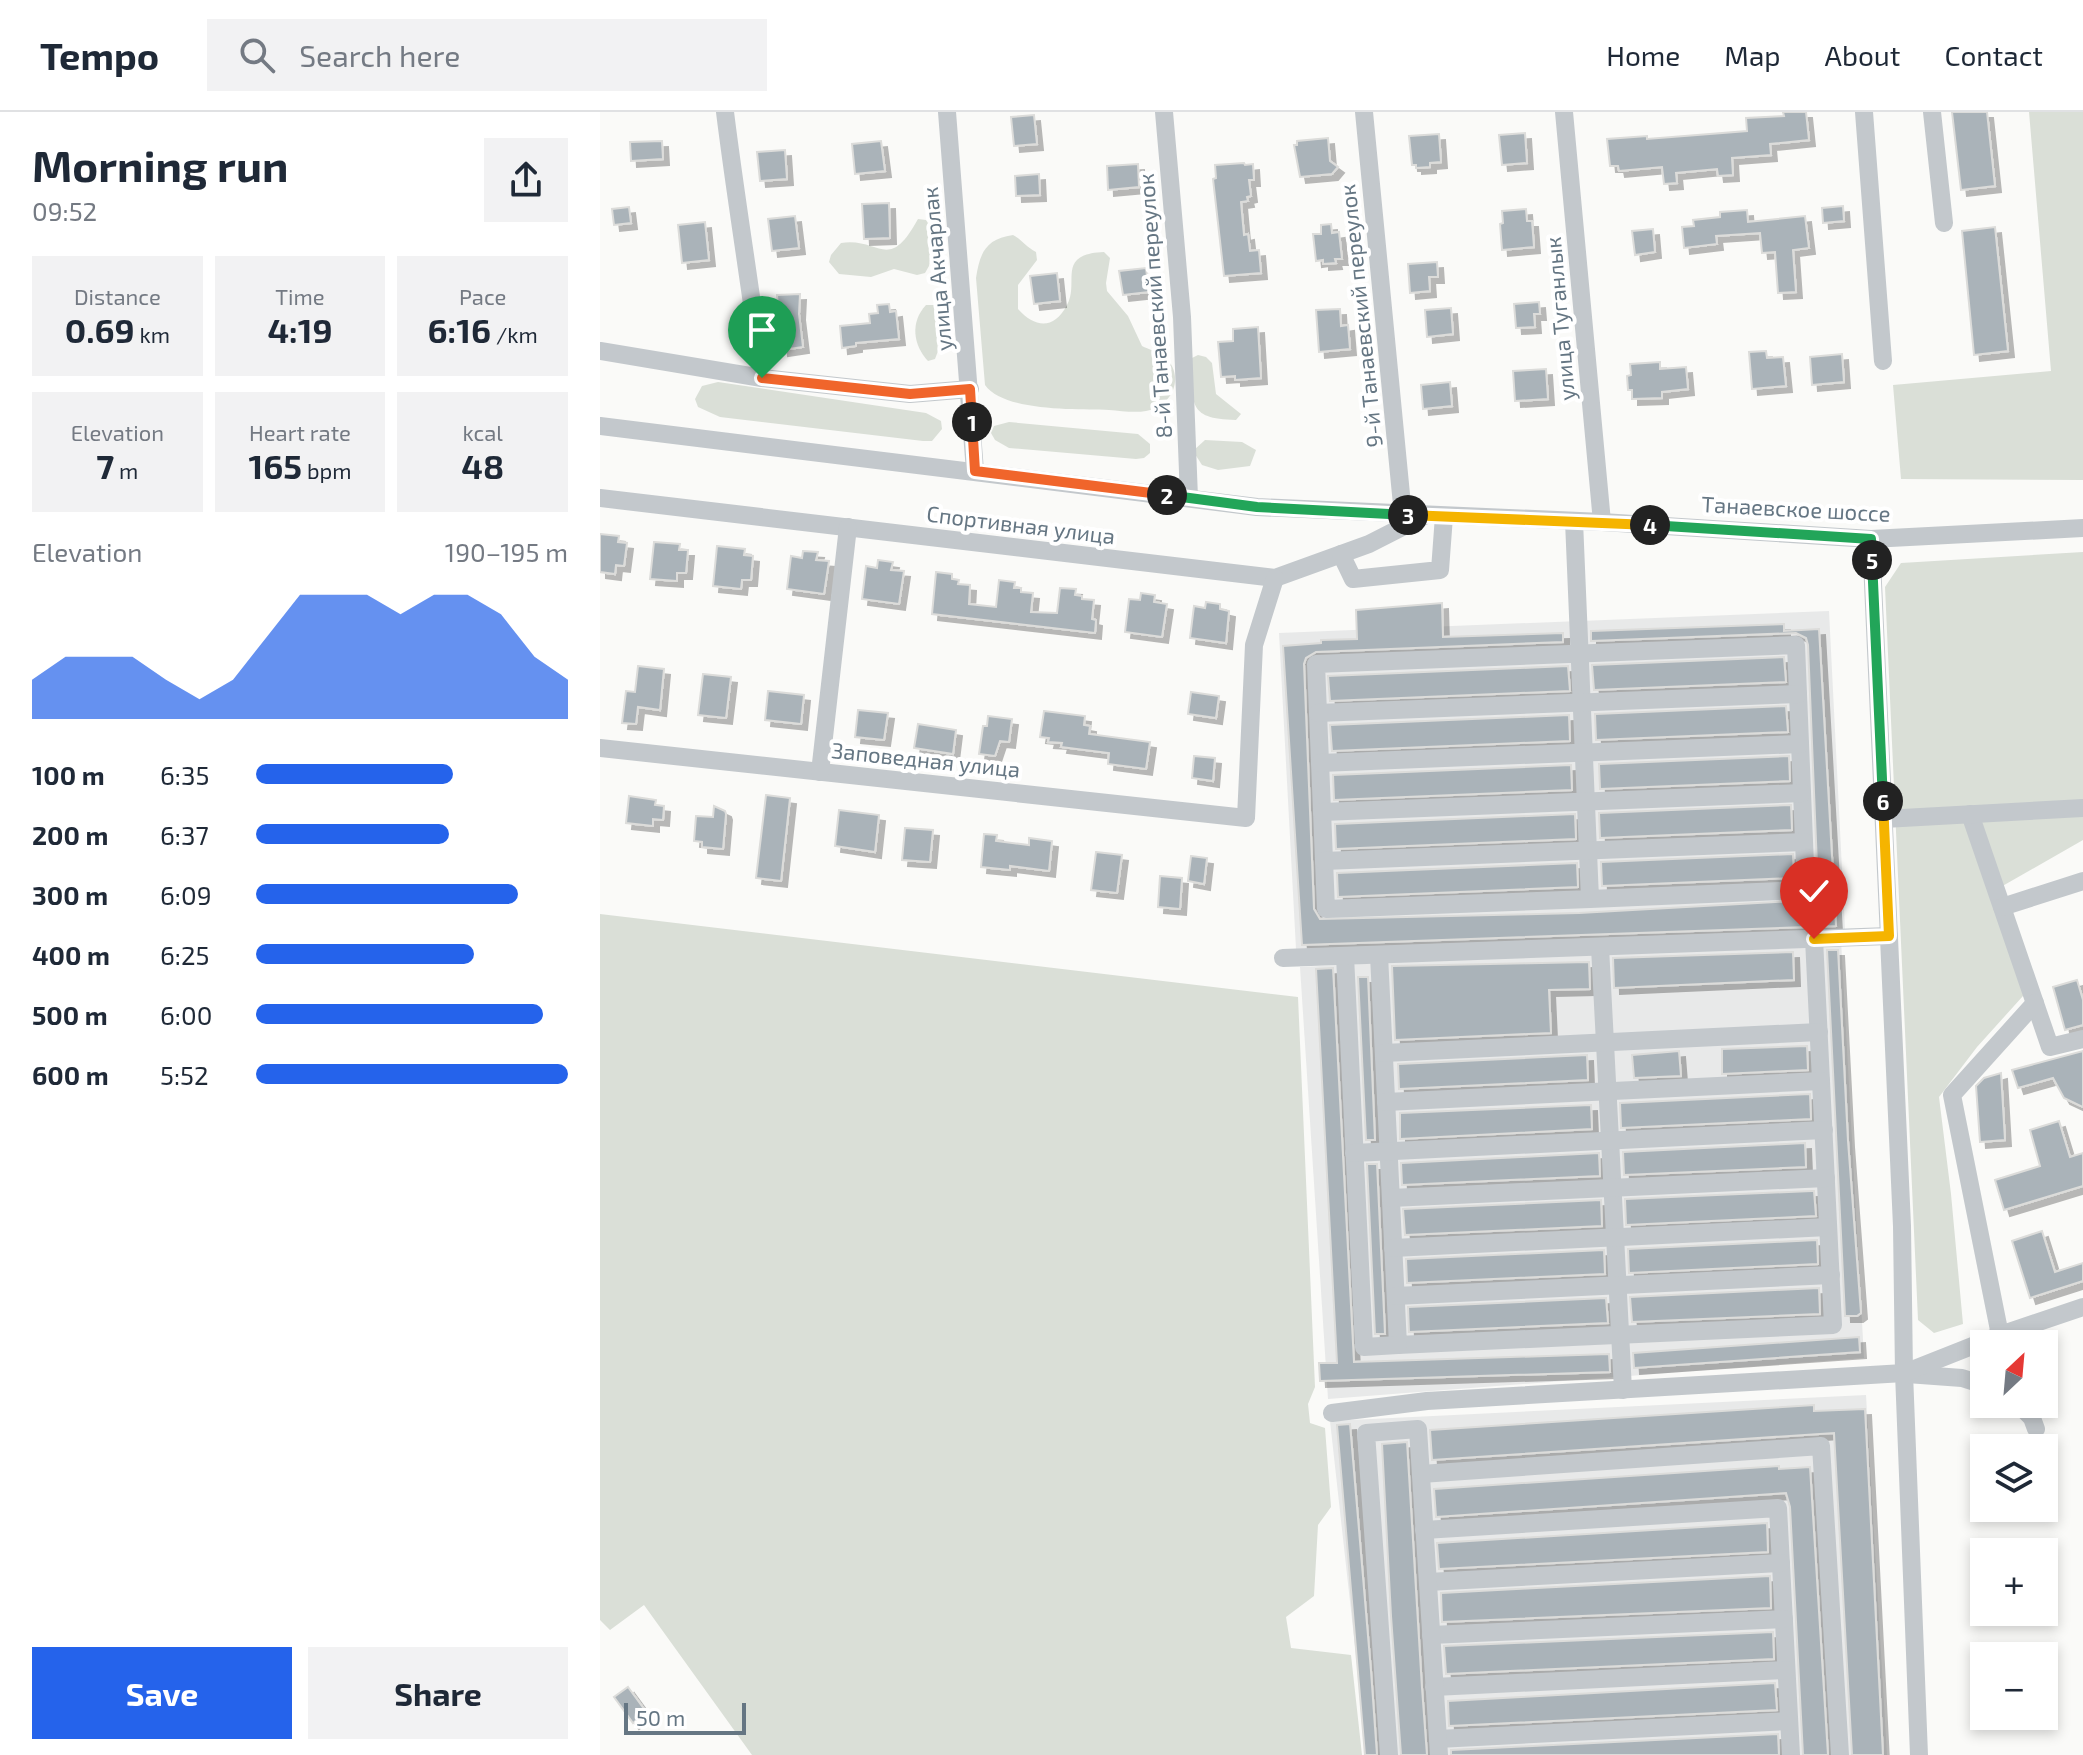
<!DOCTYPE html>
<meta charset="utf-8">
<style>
:root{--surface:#fff;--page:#f2f2f3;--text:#1f2937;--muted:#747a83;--line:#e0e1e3;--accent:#2563eb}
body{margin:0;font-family:"Exo 2",sans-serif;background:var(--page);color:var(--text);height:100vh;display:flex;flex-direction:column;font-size:30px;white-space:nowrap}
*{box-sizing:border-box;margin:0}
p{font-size:26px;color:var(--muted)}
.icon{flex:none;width:44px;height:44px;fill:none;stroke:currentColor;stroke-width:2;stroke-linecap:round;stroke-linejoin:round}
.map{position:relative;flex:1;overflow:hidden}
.panel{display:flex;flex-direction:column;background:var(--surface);width:600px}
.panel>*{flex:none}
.needle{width:52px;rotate:26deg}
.controls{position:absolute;left:1370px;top:1218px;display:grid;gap:16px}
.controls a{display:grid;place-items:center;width:88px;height:88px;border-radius:0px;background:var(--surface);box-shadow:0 4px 12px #0003;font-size:40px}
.scale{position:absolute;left:24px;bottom:20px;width:122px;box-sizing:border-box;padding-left:8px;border:4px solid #657683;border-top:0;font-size:22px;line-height:28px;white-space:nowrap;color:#657683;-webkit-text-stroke:6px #fff;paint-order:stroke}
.pin{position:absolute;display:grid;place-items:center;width:68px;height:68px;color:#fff;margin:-82px -34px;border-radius:50% 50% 50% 0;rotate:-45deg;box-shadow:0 0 8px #0007}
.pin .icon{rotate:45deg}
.km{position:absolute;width:40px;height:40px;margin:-20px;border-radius:50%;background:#222;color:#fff;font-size:22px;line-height:40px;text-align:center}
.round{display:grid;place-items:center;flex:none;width:84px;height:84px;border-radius:0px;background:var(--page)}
.summary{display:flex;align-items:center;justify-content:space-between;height:136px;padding:0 32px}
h1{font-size:44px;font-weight:700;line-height:60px}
.stats{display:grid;grid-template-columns:repeat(3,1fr);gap:12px;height:136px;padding:8px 32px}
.stats div{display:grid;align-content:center;border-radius:0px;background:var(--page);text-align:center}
.stats b{font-size:34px;font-weight:700}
.stats small{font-size:22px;font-weight:400}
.stats p{font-size:22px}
.chart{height:224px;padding:16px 32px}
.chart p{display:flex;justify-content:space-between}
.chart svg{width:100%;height:144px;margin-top:8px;fill:var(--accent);opacity:.7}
.primary-button{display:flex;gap:16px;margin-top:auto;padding:16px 32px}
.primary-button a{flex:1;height:92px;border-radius:0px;background:var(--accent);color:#fff;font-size:32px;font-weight:700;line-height:92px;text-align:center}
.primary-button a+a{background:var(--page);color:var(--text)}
ul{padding:0 32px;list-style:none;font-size:26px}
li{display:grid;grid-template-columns:128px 96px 1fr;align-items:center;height:60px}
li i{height:20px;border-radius:10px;background:var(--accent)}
header{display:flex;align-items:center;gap:48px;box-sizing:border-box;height:112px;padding:0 40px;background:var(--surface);border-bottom:2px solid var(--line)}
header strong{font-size:38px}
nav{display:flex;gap:44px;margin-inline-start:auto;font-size:28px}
.search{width:560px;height:72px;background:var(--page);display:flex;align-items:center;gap:20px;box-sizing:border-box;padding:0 28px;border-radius:0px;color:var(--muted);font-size:30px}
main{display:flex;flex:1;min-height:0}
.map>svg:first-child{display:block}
.built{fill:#e8e9e9}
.green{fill:#dadfd7}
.building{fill:#aab3b9;stroke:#dcdcda;stroke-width:2;filter:url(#shadow)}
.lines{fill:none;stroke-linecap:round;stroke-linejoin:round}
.minor{stroke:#c3c8cc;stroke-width:18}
.split-1-casing{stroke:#fff;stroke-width:16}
.split-2-casing{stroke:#fff;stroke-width:16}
.split-3-casing{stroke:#fff;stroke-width:16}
.split-4-casing{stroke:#fff;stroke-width:16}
.split-5-casing{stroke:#fff;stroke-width:16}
.split-6-casing{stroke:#fff;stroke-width:16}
.split-7-casing{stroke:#fff;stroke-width:16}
.split-1{stroke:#f0652b;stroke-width:10}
.split-2{stroke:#f0652b;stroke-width:10}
.split-3{stroke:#22a559;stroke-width:10}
.split-4{stroke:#f5b400;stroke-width:10}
.split-5{stroke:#22a559;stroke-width:10}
.split-6{stroke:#22a559;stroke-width:10}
.split-7{stroke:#f5b400;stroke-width:10}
.labels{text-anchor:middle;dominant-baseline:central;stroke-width:8;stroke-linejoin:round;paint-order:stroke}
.street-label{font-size:22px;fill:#657683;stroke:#fff}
</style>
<header>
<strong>Tempo</strong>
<div class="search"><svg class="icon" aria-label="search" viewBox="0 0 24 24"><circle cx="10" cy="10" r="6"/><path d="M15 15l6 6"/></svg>Search here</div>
<nav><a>Home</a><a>Map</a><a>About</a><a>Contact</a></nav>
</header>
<main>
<section class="panel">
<div class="summary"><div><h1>Morning run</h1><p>09:52</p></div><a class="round"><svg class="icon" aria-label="share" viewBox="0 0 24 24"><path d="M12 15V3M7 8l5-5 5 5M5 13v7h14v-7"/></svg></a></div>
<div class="stats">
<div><p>Distance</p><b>0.69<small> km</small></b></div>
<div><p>Time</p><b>4:19</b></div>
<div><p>Pace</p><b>6:16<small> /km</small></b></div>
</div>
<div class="stats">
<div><p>Elevation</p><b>7<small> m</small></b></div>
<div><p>Heart rate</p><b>165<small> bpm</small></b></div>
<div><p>kcal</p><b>48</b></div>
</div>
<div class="chart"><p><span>Elevation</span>190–195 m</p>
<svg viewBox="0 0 160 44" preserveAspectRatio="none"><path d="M0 44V32L10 25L20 25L30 25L40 32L50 38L60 32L70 19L80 6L90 6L100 6L110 12L120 6L130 6L140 12L150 25L160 32V44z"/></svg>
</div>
<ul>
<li><b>100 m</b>6:35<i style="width:63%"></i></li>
<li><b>200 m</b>6:37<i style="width:62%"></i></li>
<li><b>300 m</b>6:09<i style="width:84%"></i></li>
<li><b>400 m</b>6:25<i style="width:70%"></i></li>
<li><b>500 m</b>6:00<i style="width:92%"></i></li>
<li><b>600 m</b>5:52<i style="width:100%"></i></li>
</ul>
<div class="primary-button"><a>Save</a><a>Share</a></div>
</section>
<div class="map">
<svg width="1483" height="1643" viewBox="0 0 1483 1643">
<defs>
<filter id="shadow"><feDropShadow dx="6" dy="6" stdDeviation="0" flood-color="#0004"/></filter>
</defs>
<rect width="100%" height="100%" fill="#fafaf8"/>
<g class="built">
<path d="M1229,499L1245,817L696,837L679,521Z"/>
<path d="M1241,828L1264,1246L728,1287L700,855Z"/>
<path d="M1266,1283L1287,1643H767L730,1309Z"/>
</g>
<g class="green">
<path d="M1429,0H1483V368L1301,367L1293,273L1451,259Z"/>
<path d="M318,107L326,108L334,121L329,154L325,161L317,163L294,157L271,165L239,162L229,150L231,143L241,131C280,125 288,162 318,107Z"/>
<path d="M413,123C422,128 426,135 436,140L437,148L418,173V197C435,216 454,218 467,193C480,170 455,142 504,140L510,146L506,171L507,179L528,204L542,234C548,237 558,240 564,244C586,263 573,295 546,299C535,301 521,299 509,298C478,297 404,300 385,273L376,166C380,140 386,127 413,123Z"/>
<path d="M326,193H334L338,239L335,247L328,249C313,233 310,210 326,193Z"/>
<path d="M598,243L606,245L612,251L616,282L641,302L636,308C585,307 594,290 590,247Z"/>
<path d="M118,270L326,301L341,309L342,317L332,329H323L120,305L98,295L95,287L102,274Z"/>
<path d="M409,310L538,322L550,332V341L544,346L536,347L409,336L395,328L391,321L394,314Z"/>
<path d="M605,328L642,330L656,338L650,354L618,358L602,353L593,339Z"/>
<path d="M1483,440V728L1399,776L1432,874L1377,935L1339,985L1351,1082L1363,1212L1334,1221L1318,1208L1285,475L1301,451Z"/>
<path d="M0,802L698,885L715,1275L708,1292L710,1311L725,1316L731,1395L718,1413L714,1484L686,1505L691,1536L751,1543L762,1643H152L44,1493L10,1518L0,1508Z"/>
</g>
<g class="building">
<path d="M1183,0H1206L1209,28L1170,32L1171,43L1132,46L1133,63L1118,64L1117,57L1076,61L1077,71L1064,72L1062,55L1019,59L1018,54H1010L1007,27L1047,24V27L1147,19L1146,6L1184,4Z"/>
<path d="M1352,0H1387L1395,74L1361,78Z"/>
<path d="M434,3L437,32L414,34L411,5Z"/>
<path d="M925,21L927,51L902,53L899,23Z"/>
<path d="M839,22L841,50L830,51V55L816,56V53H812L809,24Z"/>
<path d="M728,26L730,49L738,55L732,62L700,65L694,33H697V29Z"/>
<path d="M62,29L63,47L31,49L30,30Z"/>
<path d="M281,29L285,59L255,62L252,32Z"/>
<path d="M185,38L187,67L160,69L157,40Z"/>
<path d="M644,51L645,53L653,52L654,68H649L651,84L647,85L648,89L641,90L644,123L648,122L650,139L659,138L661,161L624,164L613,67L616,66L615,53Z"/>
<path d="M538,52L539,75L508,78L507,54Z"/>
<path d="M439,62L440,83L416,84L415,64Z"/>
<path d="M289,91L290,126L264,127L262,92Z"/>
<path d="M1243,94L1244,109L1223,111L1222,96Z"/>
<path d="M29,95L31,111L14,113L12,97Z"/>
<path d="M926,97L927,109H932L934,135L902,138L900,112L903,111L902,99Z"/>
<path d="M1147,98L1148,110L1205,104L1209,136L1193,138L1196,180L1178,181L1175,140L1162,141L1160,121L1116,124L1117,132L1084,136L1082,115L1094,114L1093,108L1120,105V100Z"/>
<path d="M195,104L199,136L172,139L168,107Z"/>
<path d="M105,110L109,148L82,151L78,113Z"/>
<path d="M731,112L732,121L739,120L742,147H735L736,151L723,152V148L716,149L713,122H721V113Z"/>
<path d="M1395,115L1408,239L1374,243L1362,119Z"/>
<path d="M1053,117L1055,140L1035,143L1032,119Z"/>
<path d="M837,150L838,165H829L830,179L810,181L808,152Z"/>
<path d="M546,156L549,180L523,183L519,159Z"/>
<path d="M457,161L460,189L434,192L430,164Z"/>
<path d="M200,182L199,202L203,235L182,238L177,183Z"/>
<path d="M939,190L940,202H934L935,215L916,216L914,192Z"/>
<path d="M289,192L290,200L296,199L299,227L256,231V234L242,236L240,214L270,211L269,202L278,201L277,193Z"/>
<path d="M851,196L853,222L827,225L825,198Z"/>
<path d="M740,197L741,214L748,213L750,237L719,240L716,198Z"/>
<path d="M658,215L661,266L635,268V264L621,265L618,230L633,229V217Z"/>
<path d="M1166,239L1167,246L1183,245L1186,274L1152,277L1149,240Z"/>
<path d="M1242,242L1244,270L1212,273L1210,245Z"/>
<path d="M1060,250V257L1086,255L1088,277L1062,280V286L1032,287V278H1028L1027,264L1031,263L1030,252Z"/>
<path d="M946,257L948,287L915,289L913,259Z"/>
<path d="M850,270L852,294L823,297L821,273Z"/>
<path d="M0,422L19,424L18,430L27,431L24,454L16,453L15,462L0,460Z"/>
<path d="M54,430L80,432L79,438H88L86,461H77V469L50,467Z"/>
<path d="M117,434L145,437L144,443L153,444L151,468H142L141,477L113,474Z"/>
<path d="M203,439L218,440L216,448L229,449L224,482L187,477L191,444L202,446Z"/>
<path d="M278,448L293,450L291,458L304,459L299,492L262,487L266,454L277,456Z"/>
<path d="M336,460L352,462V467L359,468L358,472L370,473L369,492L396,495L399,468L415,470L414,476H421V480L433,481L431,500L457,501L460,476L476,477L475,483L482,484V487L494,488L492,507L496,508L495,521L332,502Z"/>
<path d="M541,481L555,483L554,490L567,492L562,525L525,520L529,487L540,488Z"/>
<path d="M606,490L620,492V497L629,499L626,531L590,526L594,494L605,496Z"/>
<path d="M842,491L843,525L963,521V530L716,540L706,546L704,552L714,797L720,807L979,801L1213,788L1218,778L1208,533L1206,526L1196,521L991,529V519L1184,512V519L1219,517L1236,814L702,833L683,534L721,531V528L757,527L756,498Z"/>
<path d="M1184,545L1186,570L994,578L992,553Z"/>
<path d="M38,554L64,557L60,598L38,595L36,612L22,611L26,579L35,580Z"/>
<path d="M968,554L970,579L730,589L728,564Z"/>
<path d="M103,562L131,565L126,606L98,603Z"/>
<path d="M168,579L204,583L201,612L165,608Z"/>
<path d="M591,580L619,584L616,606L588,602Z"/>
<path d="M1186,594L1188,620L996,628L995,602Z"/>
<path d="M258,598L288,601L284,628L255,625Z"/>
<path d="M444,599L485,604L484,613L490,614L489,622L550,630L546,657L508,652L509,641L461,635L462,631L448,630L449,626L440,625Z"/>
<path d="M969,603L970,629L732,639L730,613Z"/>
<path d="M388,604L412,607L409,630L400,629L395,644L379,642L383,614H387Z"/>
<path d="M318,612L356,618L353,642L314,636Z"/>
<path d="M594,644L615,646L613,669L592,666Z"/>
<path d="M1189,644L1190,669L1000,677L999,652Z"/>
<path d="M971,653L972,678L734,688L733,663Z"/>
<path d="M166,683L190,686L181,769L156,766Z"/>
<path d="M29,684L56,688L55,693L64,694L63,708L53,707V714L26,711Z"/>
<path d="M1191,693L1192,718L1000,726L999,701Z"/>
<path d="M114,694L125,699L126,702L123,737L102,735V730L94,729L96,704L113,705Z"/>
<path d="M239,698L279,703L275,740L235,734Z"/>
<path d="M975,702L976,727L736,737L735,712Z"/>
<path d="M305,716L333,718L330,750L302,748Z"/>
<path d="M384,722L397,723L396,729L429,733V726L452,729L449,759L410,754V758L381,755Z"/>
<path d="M496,740L522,743L517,781L491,778Z"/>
<path d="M1193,742L1194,766L1002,774L1001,750Z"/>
<path d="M591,744L607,746L604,772L588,769Z"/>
<path d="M977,751L978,775L738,785L737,761Z"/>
<path d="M560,764L582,766L580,797L558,795Z"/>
<path d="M1227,838H1238L1248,1029L1261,1201L1257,1204H1245Z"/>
<path d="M1193,840L1194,868L1014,876L1013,846Z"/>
<path d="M989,850L990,877L949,878L951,921L795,928L792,854Z"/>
<path d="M733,856L754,1250L1009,1242L1010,1260L720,1269L719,1251H737L716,857Z"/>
<path d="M758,865H768L775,1028H766Z"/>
<path d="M1477,868L1483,888V913L1465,918L1453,875Z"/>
<path d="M1207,934L1208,958L1122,962V937Z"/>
<path d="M1079,939L1081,964L1034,966L1032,943Z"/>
<path d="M1483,939V995L1464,986L1453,966L1418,976L1412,958Z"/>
<path d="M987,943L988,968L799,977L798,952Z"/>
<path d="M1401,961L1405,1028L1380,1030L1376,974L1384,966Z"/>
<path d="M1210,982L1211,1007L1021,1016L1020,991Z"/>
<path d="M991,993L992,1017L800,1027V1001Z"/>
<path d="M1459,1009L1470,1045L1483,1041V1074L1404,1098L1395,1068L1440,1054L1430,1018Z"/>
<path d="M1205,1031L1206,1055L1024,1063L1023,1040Z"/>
<path d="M999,1041L1000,1064L802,1073L801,1051Z"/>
<path d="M767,1052H777L785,1222H775Z"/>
<path d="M1212,1079H1214L1216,1104L1026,1113L1025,1087Z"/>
<path d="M1001,1088L1002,1114L805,1123L803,1097Z"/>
<path d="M1442,1119L1455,1160L1483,1151V1169L1430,1186L1412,1129Z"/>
<path d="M1217,1128L1218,1152L1029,1161L1028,1137Z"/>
<path d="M1004,1138L1005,1162L807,1171L806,1147Z"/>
<path d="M1219,1176L1220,1202L1032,1210L1030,1185Z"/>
<path d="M1006,1186L1008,1211L809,1220L808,1195Z"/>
<path d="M1259,1225L1260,1240L1034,1256L1033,1241Z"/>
<path d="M1214,1293V1299L1265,1297L1283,1643H1252L1234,1321L832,1348L830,1318Z"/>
<path d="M750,1312L771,1559L777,1643H765L737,1313Z"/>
<path d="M807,1330L822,1576L827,1643H801L791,1504L782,1332Z"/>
<path d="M1179,1354V1357L1210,1355L1228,1643H1203L1190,1395L1186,1381L836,1405L834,1377Z"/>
<path d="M1167,1411L1168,1440L839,1457L837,1431Z"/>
<path d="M1170,1464L1171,1496L842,1510L841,1481Z"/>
<path d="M1173,1520L1174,1547L846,1562L844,1534Z"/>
<path d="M1175,1571L1177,1598L849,1614L848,1589Z"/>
<path d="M28,1575L47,1601L33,1611L14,1585Z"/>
<path d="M1178,1622L1179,1643H851V1638Z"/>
</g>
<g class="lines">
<g class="minor">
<path d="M125,0C136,89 151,177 162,266"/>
<path d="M347,0L375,359"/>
<path d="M564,0L582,205L589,386"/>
<path d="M764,0L803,403"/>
<path d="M964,0L1002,410"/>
<path d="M1264,0L1283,249"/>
<path d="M1332,0L1344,111"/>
<path d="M0,239L162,266L310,282L370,277"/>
<path d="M0,314L657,395L1002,410L1271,427L1483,416"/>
<path d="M0,386L675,466L769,432L824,404"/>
<path d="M974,409C980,535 985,661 990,787L1206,778L1196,533L716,552L726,797L990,787"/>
<path d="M1271,427L1302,1114L1304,1261L1319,1643"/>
<path d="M741,442L753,467L840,458L844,404"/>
<path d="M718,601L1198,582"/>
<path d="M0,636L646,706L654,533L675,466"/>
<path d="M720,651L1200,632"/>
<path d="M220,660L248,415"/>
<path d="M722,700L1202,681"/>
<path d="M1370,702L1450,935L1483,927"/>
<path d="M1284,707L1483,696"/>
<path d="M724,749L1204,730"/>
<path d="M1402,795L1483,769"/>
<path d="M1000,835L1023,1278"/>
<path d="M779,843L798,1233L1233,1213L1214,827"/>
<path d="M745,844L764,1235L798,1233"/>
<path d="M683,846L1289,824"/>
<path d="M784,941L1219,920"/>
<path d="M786,990L1221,969"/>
<path d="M754,1041L1224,1018"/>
<path d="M791,1086L1226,1066"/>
<path d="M793,1136L1228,1115"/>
<path d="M796,1184L1231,1163"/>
<path d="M1400,1223L1352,983L1435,891"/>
<path d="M1307,1262L1362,1266L1384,1273"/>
<path d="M1418,1292L1432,1306L1436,1317"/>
<path d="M732,1301L827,1289L1304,1261L1400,1223L1483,1195"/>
<path d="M821,1362L1221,1334L1240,1643"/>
<path d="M824,1418L1178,1396L1191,1643"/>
<path d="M828,1470L1181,1451"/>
<path d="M831,1523L1184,1507"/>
<path d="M834,1575L1186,1558"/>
<path d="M838,1627L1189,1609"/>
<path d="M789,1643L766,1321L818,1317L839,1643"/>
</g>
</g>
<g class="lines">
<g class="split-1-casing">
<path id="split-1" d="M162,266L310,282L370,277L372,310"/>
</g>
<g class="split-2-casing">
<path id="split-2" d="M372,310L375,359L567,383"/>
</g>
<g class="split-3-casing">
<path id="split-3" d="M567,383L657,395L808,403"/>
</g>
<g class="split-4-casing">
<path id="split-4" d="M808,403L1050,413"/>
</g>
<g class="split-5-casing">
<path id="split-5" d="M1050,413L1271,427L1272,448"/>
</g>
<g class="split-6-casing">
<path id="split-6" d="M1272,448L1283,689"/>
</g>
<g class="split-7-casing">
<path id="split-7" d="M1214,827L1289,824L1283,689"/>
</g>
<use href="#split-1" class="split-1"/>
<use href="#split-2" class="split-2"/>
<use href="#split-3" class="split-3"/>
<use href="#split-4" class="split-4"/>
<use href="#split-5" class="split-5"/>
<use href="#split-6" class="split-6"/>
<use href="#split-7" class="split-7"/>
</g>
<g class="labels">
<g class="street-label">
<text transform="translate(336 157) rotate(-95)">улица Акчарлак</text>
<text transform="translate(554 194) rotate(-94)">8-й Танаевский переулок</text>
<text transform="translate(760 204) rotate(-96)">9-й Танаевский переулок</text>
<text transform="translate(959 207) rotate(-95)">улица Туганлык</text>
<text transform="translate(1196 396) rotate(3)">Танаевское шоссе</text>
<text transform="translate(421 412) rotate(7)">Спортивная улица</text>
<text transform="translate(326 647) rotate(6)">Заповедная улица</text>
</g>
</g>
</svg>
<div class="controls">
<a><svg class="needle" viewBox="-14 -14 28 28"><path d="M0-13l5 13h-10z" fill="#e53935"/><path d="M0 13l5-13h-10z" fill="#747a83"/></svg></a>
<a><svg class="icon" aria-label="layers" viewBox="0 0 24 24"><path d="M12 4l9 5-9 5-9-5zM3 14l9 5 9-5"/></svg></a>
<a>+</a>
<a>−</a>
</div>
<div class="scale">50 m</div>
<div class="pin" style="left:162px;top:266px;background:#1e9e55"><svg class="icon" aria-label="arrive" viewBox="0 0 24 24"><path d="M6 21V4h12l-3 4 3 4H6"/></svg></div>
<div class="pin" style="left:1214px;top:827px;background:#d93025"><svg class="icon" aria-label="check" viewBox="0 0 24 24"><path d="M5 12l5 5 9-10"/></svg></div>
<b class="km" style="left:372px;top:310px">1</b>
<b class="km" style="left:567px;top:383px">2</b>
<b class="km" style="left:808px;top:403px">3</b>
<b class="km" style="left:1050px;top:413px">4</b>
<b class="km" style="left:1272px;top:448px">5</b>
<b class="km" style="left:1283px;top:689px">6</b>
</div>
</main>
